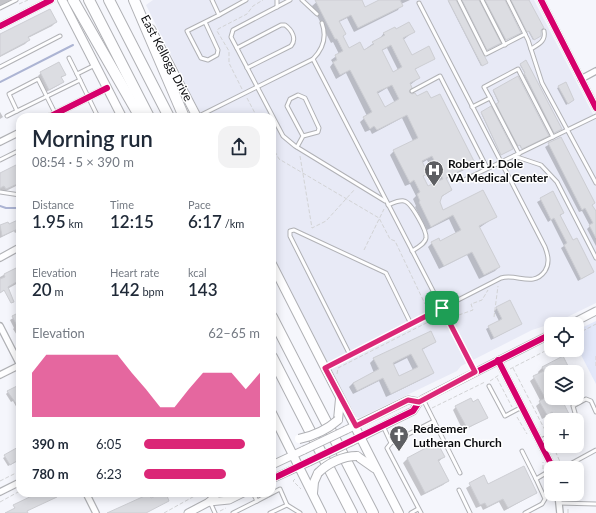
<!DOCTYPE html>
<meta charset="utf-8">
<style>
:root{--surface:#fff;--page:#f2f2f3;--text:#1f2937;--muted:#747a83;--accent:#db2777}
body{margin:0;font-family:Lato,sans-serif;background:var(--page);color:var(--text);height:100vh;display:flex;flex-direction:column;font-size:15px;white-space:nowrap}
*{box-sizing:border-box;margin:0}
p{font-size:13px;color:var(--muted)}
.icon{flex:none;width:22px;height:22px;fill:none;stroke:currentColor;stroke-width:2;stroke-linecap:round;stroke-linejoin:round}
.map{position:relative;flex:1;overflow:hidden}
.sheet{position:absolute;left:16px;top:113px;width:260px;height:384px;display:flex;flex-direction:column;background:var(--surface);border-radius:12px;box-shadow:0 2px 10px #0003}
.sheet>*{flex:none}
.controls{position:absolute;left:544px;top:317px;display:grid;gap:8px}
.controls a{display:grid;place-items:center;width:40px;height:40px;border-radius:8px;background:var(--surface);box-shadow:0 2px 10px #0003;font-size:20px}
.pin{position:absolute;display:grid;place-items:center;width:34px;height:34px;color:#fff;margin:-17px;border-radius:8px;box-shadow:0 2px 6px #0006}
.round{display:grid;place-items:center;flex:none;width:42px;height:42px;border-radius:12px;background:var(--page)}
.headline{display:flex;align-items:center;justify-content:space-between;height:68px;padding:0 16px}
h1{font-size:22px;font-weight:600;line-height:30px}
.stats{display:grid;grid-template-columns:repeat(3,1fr);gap:6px;height:68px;padding:4px 16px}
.stats div{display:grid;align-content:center}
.stats b{font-size:17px;font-weight:600}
.stats small{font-size:11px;font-weight:400}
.stats p{font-size:11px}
.chart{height:112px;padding:8px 16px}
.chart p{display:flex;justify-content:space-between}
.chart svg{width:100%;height:72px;margin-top:4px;fill:var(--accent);opacity:.7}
ul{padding:0 16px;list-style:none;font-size:13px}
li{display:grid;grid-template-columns:64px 48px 1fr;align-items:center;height:30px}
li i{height:10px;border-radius:5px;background:var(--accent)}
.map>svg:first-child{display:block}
.built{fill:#e8eaf6}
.green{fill:#e3e8fa}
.shadow{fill:#0003;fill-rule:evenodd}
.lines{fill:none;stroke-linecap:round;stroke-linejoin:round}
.stream{stroke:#acb4d3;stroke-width:2}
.building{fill:#dcdde2;stroke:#cdced3;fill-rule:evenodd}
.service-casing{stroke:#b0b1b5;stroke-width:5}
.minor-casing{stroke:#b0b1b5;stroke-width:8}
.tertiary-casing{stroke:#b0b1b5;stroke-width:9}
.secondary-casing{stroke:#b0b1b5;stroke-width:10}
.motorway-casing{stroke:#b0b1b5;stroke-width:12}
.path{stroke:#d2d3d5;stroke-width:1;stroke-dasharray:4 2;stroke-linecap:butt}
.service{stroke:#fefeff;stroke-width:3}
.minor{stroke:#fefeff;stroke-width:5.5}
.tertiary{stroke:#fefeff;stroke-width:7}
.secondary{stroke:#fefeff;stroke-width:8}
.motorway{stroke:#fefeff;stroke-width:10}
.tertiary-bridge-casing{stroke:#b0b1b5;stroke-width:9;stroke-linecap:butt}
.secondary-bridge-casing{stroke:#b0b1b5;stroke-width:10;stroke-linecap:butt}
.tertiary-bridge{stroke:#fefeff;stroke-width:7}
.secondary-bridge{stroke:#fefeff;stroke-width:8}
.cycleway-casing{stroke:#fff;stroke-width:8}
.cycleway{stroke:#d6006c;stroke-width:6}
.route-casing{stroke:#fff;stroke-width:8}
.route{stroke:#db2777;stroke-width:5}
.labels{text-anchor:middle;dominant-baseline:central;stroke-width:3;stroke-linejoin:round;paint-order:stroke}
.street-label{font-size:12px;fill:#0c0d10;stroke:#fff}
.poi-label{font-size:12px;font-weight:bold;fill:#0c0d10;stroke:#fff;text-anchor:start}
</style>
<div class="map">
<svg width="596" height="513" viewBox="0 0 596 513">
<rect width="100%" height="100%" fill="#f5f6fc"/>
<path class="built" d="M153,0H534L596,120V303L557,322L532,330L461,366L457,371L359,418L356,417L352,414L272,255V117H202L146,5Z"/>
<path class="green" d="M596,321V384L577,347V330Z"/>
<g class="shadow">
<path d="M0,0H11L0,6Z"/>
<path d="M319,0H361L365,8L381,0H410L401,4L398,10L354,32L347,18L339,22L342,36L348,49L363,51L380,38L384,33L396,30L413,32L403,40L411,56L434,58L414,70L419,78L410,85L408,92L474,163L470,167L446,179L451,190L440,198L439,203L443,211L495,217L479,228L499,267L495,271L479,279L467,255L439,269L428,247L432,243L440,242L456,234L449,219L427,230L415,207L416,206L413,199L416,196L410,184L405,186L390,155L394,151L413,141L402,118L372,134L370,130L365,132L360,122L367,116L346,73L336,79L330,67L333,63L331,60L339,54L333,42L331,43L312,6ZM387,48L398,70L392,73L381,51ZM387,88L395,103L384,108L377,94ZM427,160L438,182L428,187L423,177L427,173L422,163Z"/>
<path d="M450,0H455L487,63L481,66L448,1Z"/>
<path d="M462,0H479L499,44L487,50Z"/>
<path d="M485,0H504L519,33L505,40Z"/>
<path d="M510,0H528L540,30L539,37L533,40L528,31L527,32Z"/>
<path d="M56,22L52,26L28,38L29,40L25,44L0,57V36Z"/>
<path d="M526,61L560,130L553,133L524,75L525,74L520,65Z"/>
<path d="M41,73L65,75L61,78L62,82L59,85L46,92L38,76Z"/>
<path d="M518,77L547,136L521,148L519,145L517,146L496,105L499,104L493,91Z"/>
<path d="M559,87L573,100L571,102L566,105L557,88Z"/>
<path d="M0,112L3,117L0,119Z"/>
<path d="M82,113L84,117H75Z"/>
<path d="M481,113L511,149L501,155Z"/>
<path d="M560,138L596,214V246L587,229L590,226L582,211L579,212L545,147Z"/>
<path d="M20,164V184L2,193L0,189V174Z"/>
<path d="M553,193L563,213L560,216L573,241L593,272L578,281L561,248L564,246L551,220L548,222L537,202Z"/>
<path d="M20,220V230L15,233L14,231L0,238V226L7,223L9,225Z"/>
<path d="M20,266V282L0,293V277Z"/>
<path d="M497,308L521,324L491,340L486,329L499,321L494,311Z"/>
<path d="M20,314V340L13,329L14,328L10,320Z"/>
<path d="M435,342L422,350L433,373L429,376L386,397L379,381L353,394L349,387L353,383L374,373L370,363L374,359ZM407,358L413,370L399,377L393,365Z"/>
<path d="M562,358L570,372H551V398H559L569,416L565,420L551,421L548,416L542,419L536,406L541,402L530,381L539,374L538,372L542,368Z"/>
<path d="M8,392L20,393V409L18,410L13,401L11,402L6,394Z"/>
<path d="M473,403L486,418L463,431L453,410L456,407Z"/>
<path d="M20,448V460L8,466L3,458Z"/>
<path d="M444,457L438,462L448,481L443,485L421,496L403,463L408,458Z"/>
<path d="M484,477L488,485L536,493L504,511L499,502L483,510L481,506L476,508L466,488Z"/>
</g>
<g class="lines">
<g class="stream">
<path d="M0,82L73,45"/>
<path d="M0,206L6,208H20"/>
</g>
</g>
<g class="building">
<path d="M315,0H362L365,7L379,0H400L403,6L358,28L351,15L339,21L346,34L343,36L349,48L360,42L364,50L374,44L372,42L385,35L383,33L395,27L396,29L409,22L415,32L403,38L412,55L429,46L435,59L415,69L420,78L410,83L412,88L409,92L412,94L415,93L417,96L427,91L431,98L440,94L475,163L446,178L452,190L442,196L440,202L443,210L483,190L497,217L479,226L500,267L484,275L472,252L444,266L431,242L439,238L440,241L461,230L453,215L431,227L419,202L420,201L417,194L420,192L414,180L410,183L393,150L418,138L407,115L377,130L374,126L370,129L363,117L372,112L350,70L340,75L333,62L337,60L335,55L343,51L337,39H335ZM391,45L402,67L393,72L382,50ZM392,85L399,99L385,107L377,92ZM432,156L443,179L428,186L423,176L428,174L422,161Z"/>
<path d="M448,0H456L488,63L482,66Z"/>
<path d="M462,0H479L501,43L487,50Z"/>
<path d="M485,0H505L521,33L506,40Z"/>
<path d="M511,0H529L544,28L541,30V36L534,40L529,31L527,32Z"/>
<path d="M50,9L57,22L28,37L30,40L0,56V34Z"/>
<path d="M526,60L562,129L554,133L524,73H525L520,64Z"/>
<path d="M59,62L66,75L61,77L64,82L49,90L40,72Z"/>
<path d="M518,76L549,136L522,149L520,145L518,146L496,104L499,102L493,90Z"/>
<path d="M566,82L574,100L568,104L558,86Z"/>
<path d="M491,106L513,149L501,155L481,112Z"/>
<path d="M561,137L595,203L592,205L596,211V238L589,225L593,223L585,208L582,210L548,143Z"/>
<path d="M20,163V183L6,189L4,186L0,188V173Z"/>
<path d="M553,191L564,213L560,215L573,240L577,238L594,272L581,279L564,245L567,243L554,218L551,220L540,198Z"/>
<path d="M20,219V228L2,236L0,225L8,222L9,224Z"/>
<path d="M20,266V280L8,287L14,302L11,303L4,290L0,293V279L5,277L4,274Z"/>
<path d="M510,300L522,324L494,338L488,326L502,319L496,307Z"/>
<path d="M20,312V332L12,316Z"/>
<path d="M431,331L436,342L422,349L434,373L391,394L383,378L357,391L353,383L379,369L373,358ZM411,354L418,367L399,376L393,363Z"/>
<path d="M563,356L571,372H551V398H561L570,416L563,420H557L552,412L547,415L539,401L545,398L533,376L544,371L542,367Z"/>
<path d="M17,386L20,391V409L7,391Z"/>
<path d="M471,398L473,402L478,399L488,418L467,428L455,406Z"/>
<path d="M437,442L445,457L438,460L449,481L425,493L407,458Z"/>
<path d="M20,446V459L10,465L4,455Z"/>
<path d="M524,466L537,493L508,508L503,499L487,507L485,503L480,505L469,483L484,475L488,484Z"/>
<path d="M38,493H55L57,497L27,511L28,513H5L15,508L13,505Z"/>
<path d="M162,493H166L169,501L146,513H107L149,494L151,498Z"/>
</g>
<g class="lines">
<g class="service-casing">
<g id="service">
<path d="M212,0L219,15L246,0"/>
<path d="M290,0L233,30L231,37L283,136L295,146L385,201"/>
<path d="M302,0L317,14"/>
<path d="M459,0L486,54L525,34"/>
<path d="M482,0L505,45"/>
<path d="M508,0L528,40L542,83L596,183"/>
<path d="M277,7V0"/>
<path d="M0,8L16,0"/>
<path d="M205,22L187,31L201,58L208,60L217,55L218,50L205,22L219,15"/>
<path d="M237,48L281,25H285C292,30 297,39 291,46L247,68"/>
<path d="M531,49C539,44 546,41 544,31"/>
<path d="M69,58L77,74L95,65"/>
<path d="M313,59L475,372"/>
<path d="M0,67L60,36"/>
<path d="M77,74L98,117"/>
<path d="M412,91L440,76L487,168"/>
<path d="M490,98L519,154"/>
<path d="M472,107L490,98L484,87L518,69L553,137"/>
<path d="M7,116L17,111"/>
<path d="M57,117L38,79L9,94L17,111L80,80"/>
<path d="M197,117L313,59C323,49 327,37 322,23"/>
<path d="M297,147L303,136L318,132L319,128L305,98L298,95L290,99L287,106L303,136"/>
<path d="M514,156L541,165L557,182L596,258"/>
<path d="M0,160L20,150"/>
<path d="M464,180L596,116"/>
<path d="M0,192L20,195"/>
<path d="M388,205C393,203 399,200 404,201C411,202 427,231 426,238C425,244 417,248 412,251"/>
<path d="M350,355L290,236V231L294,230L386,273L411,324"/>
<path d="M325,368L501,278C517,273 533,288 545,271C550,263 548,255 545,247L419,3"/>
<path d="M489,386L505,416L522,407"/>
<path d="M423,399L460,473"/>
<path d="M573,420L575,413L573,406L586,399L591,401L596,412"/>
<path d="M383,426L391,443L387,448L421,513"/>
<path d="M539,441L551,435"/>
<path d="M391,443L434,421"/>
<path d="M522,451L536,479L551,470"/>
<path d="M563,468L596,450"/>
<path d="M459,490L470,513"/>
<path d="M257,501L280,489L287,505L270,513"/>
<path d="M210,502L215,513"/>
<path d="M559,503L596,504"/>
<path d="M287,505L300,513"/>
<path d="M233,513L257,501L253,493"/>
<path d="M411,513L418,509"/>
<path d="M525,513L542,504L545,499L536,479"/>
</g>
</g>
<g class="minor-casing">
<g id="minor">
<path d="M541,0L596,108"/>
<path d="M0,26L51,0"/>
<path d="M581,79L596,71"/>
<path d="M49,117L107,88"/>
<path d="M0,142L20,132"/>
<path d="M0,258L20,247"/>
<path d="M0,326L20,365"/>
<path d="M498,360L553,468"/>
<path d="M0,375L20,365"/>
<path d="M0,492L20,482"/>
<path d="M86,493L96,513"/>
<path d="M558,494L560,513"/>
</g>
</g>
<g class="tertiary-casing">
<g id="tertiary">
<path d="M571,324L596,311"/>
<path d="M346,430L408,400L419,402"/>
<path d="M351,442L413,411L419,402L423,399L551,334"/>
<path d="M272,465L304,450"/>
<path d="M272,479L309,462"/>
<path d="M209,502L229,500L243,493"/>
<path d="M188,513L209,502L218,493"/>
</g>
</g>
<g class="secondary-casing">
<g id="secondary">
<path d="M62,0L122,117"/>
<path d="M151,29L197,117"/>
<path d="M272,264L399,513"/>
<path d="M272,413L322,513"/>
<path d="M338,420L340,399"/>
<path d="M357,456L374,468"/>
<path d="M313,493L314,482L318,473"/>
</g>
</g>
<g class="motorway-casing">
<g id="motorway">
<path d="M73,0L140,117"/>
<path d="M89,0L149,117"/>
<path d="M109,0L169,117"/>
<path d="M134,0L184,117"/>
<path d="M272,317L373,513"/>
<path d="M272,357L352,513"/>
</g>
</g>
<g class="path">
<path d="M19,4L28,0"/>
<path d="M242,89L229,63V51L217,31L218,29L247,14L253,6L263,0"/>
<path d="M247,98L257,117"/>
<path d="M272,146L279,159L379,218L390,239L395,241L425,304L432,307"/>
<path d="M300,156L312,228L326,221L355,189"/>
<path d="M364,250L384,209"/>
<path d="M453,317L473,310L471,304L482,300L488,290"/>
<path d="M494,317L498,286"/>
<path d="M577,334L596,324"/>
<path d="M596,356V368"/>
<path d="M513,368L546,432"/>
<path d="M510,369L551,348"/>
<path d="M337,374L338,368L438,317L442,319"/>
<path d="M497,378L512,407"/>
<path d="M490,381L499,375"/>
<path d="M432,408L485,382"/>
<path d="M517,417L527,434"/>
<path d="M553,446L561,464"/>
<path d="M543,469V462"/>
<path d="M295,479L293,481L301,489"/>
<path d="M547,479L551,485"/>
<path d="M0,481L20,471"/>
<path d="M567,494L568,498"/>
<path d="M0,502L20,491"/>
<path d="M220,511L226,508"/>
<path d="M164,513L200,493"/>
<path d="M568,513V508"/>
</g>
<use href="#service" class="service"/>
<use href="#minor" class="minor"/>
<use href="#tertiary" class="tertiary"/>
<use href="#secondary" class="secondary"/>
<use href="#motorway" class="motorway"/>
<g class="tertiary-bridge-casing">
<g id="tertiary-bridge">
<path d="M304,450L346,430"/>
<path d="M309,462L351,442"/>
</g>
</g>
<g class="secondary-bridge-casing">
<g id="secondary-bridge">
<path d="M299,439C313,436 328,429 338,420"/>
<path d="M318,473C328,463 343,456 357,456"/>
</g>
</g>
<use href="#tertiary-bridge" class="tertiary-bridge"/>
<use href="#secondary-bridge" class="secondary-bridge"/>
<g class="cycleway-casing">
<g id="cycleway">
<path d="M541,0L596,108"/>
<path d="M0,26L51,0"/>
<path d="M49,117L107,88"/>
<path d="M498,360L553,468"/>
<path d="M272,479L413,411L419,402L423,399L551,334"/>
</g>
</g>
<use href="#cycleway" class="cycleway"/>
</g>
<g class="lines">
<g class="route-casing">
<path id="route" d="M442,308L475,372L419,402L408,400L356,426L325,368Z"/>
</g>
<use href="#route" class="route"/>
</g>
<defs>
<g id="hospital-pin" transform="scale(1)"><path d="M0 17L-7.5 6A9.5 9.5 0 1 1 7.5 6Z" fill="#5e5f63" stroke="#fff"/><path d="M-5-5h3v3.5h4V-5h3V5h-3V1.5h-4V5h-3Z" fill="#fff"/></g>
<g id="church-pin" transform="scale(1)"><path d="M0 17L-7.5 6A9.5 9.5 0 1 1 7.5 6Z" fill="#5e5f63" stroke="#fff"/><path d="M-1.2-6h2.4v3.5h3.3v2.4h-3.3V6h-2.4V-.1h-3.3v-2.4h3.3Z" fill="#fff"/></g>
</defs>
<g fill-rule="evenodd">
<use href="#hospital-pin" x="434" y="170"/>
<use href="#church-pin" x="399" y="435"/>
</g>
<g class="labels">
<g class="street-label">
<text transform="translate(167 58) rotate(62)">East Kellogg Drive</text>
</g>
<g class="poi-label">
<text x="448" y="163">Robert J. Dole<tspan x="448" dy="14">VA Medical Center</tspan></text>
<text x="413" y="428">Redeemer<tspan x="413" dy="14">Lutheran Church</tspan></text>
</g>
</g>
</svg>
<div class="controls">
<a><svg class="icon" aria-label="locate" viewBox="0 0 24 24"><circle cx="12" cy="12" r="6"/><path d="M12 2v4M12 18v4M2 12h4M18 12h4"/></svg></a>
<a><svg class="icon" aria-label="layers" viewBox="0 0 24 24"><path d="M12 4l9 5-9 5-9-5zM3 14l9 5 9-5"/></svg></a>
<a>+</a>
<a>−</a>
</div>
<div class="pin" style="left:442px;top:308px;background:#1e9e55"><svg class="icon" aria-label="arrive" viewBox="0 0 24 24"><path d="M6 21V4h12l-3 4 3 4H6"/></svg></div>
<section class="sheet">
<div class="headline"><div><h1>Morning run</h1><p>08:54 · 5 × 390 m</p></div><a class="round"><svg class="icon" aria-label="share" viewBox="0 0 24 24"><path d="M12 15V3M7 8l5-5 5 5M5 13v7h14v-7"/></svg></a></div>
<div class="stats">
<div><p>Distance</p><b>1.95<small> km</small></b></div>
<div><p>Time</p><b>12:15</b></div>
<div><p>Pace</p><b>6:17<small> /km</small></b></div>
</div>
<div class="stats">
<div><p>Elevation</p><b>20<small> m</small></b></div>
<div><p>Heart rate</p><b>142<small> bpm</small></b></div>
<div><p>kcal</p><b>143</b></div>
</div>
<div class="chart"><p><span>Elevation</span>62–65 m</p>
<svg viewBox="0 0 160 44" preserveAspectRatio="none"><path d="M0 44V17L10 6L20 6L30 6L40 6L50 6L60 6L70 17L80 27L90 38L100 38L110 27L120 17L130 17L140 17L150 27L160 17V44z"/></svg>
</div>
<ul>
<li><b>390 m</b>6:05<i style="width:87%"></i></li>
<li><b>780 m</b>6:23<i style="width:71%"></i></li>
</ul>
</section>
</div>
